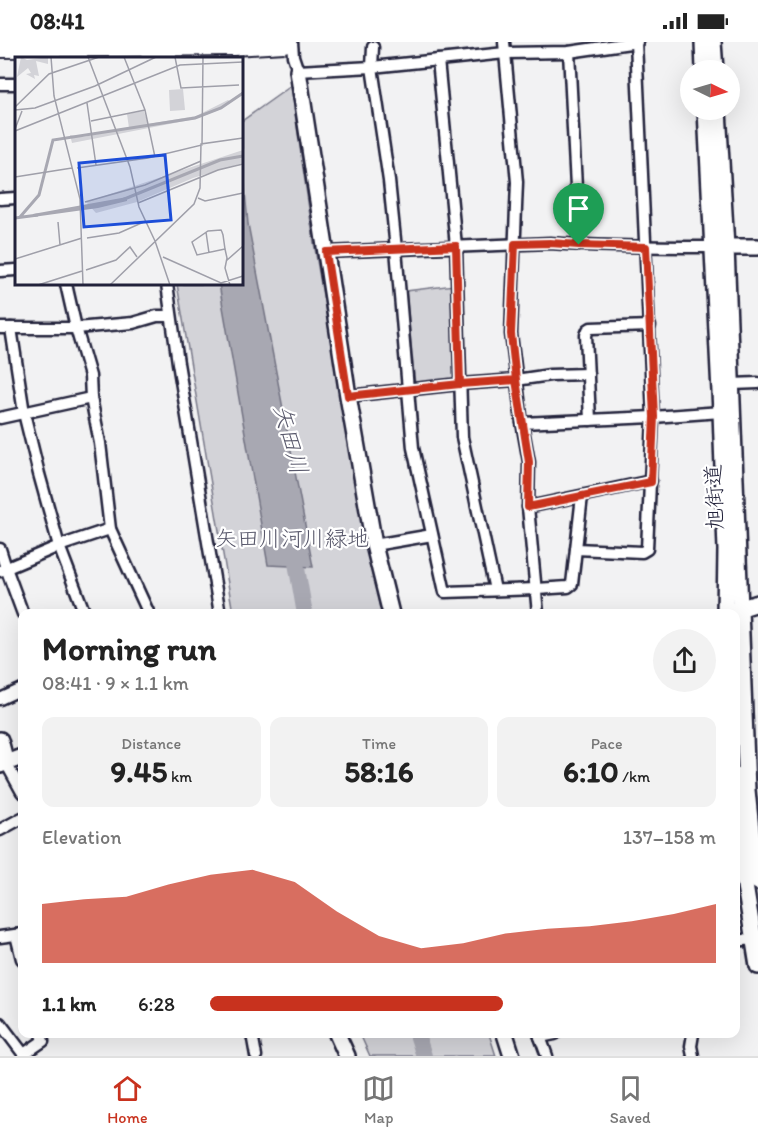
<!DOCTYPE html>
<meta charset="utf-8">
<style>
:root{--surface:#fff;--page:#f2f2f2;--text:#222;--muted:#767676;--line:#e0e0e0;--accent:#c8321e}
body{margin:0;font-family:Itim,"Klee One",sans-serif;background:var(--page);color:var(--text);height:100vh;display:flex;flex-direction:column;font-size:22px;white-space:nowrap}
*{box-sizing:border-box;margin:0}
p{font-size:20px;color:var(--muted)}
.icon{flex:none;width:33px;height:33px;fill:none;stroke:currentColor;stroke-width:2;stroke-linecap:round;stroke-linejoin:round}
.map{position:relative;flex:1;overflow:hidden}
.side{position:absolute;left:18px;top:567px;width:722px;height:429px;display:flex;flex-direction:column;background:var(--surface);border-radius:12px;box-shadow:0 6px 24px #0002}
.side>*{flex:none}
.needle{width:39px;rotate:95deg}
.buttons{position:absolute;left:680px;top:18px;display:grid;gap:12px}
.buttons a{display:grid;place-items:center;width:60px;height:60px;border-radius:50%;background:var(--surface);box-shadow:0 6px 24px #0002;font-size:30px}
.pin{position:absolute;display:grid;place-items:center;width:51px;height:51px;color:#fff;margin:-62px -26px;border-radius:50% 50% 50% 0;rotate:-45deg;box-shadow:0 0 6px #0007}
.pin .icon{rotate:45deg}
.round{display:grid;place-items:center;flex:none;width:63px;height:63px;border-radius:32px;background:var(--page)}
.overview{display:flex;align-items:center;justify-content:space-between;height:102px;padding:0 24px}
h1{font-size:33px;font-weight:800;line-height:45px}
.stats{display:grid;grid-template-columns:repeat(3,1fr);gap:9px;height:102px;padding:6px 24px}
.stats div{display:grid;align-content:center;border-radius:12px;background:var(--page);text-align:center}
.stats b{font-size:30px;font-weight:800}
.stats small{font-size:16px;font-weight:400}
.stats p{font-size:16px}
.chart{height:168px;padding:12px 24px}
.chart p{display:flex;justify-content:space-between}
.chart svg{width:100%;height:108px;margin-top:6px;fill:var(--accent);opacity:.7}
ul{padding:0 24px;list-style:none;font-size:20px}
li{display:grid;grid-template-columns:96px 72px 1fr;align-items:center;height:45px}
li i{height:15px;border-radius:8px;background:var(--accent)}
.status{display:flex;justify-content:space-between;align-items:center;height:42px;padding:0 30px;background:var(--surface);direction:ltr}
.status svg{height:16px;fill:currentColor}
.dock{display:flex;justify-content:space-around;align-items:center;height:84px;border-top:2px solid var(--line);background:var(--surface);font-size:16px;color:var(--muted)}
.dock a{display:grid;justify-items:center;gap:3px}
.dock .on{color:var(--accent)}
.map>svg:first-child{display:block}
.green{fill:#d3d3d8;stroke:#7a7a8a;stroke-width:1.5}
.water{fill:#a8a8b2;stroke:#727282;stroke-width:1.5}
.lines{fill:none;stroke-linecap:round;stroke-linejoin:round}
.river{stroke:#a8a8b2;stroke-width:16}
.street-casing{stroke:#22223b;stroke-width:15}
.secondary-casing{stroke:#22223b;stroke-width:20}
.highway-casing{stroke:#22223b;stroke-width:24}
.street{stroke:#fff;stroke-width:10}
.secondary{stroke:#fff;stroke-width:15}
.highway{stroke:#fff;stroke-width:20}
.highway-bridge-casing{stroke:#22223b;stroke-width:24;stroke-linecap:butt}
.highway-bridge{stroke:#fff;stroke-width:20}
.route-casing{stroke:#fff;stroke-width:12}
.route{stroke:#c8321e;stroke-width:8}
.labels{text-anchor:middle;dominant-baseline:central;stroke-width:4.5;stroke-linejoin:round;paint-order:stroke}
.street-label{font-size:22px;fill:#22223b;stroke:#fff}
.park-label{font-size:22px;fill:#57576a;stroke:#fff}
.water-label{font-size:24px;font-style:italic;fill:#58586b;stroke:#fff}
.inset-river{fill:none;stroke:#a8a8b2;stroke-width:3}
.inset-road{fill:none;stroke:#9f9fa9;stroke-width:1.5}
.view{fill:#1d4ed8;fill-opacity:0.15;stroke:#1d4ed8;stroke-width:3}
.inset-edge{fill:none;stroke:#22223b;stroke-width:3}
</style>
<div class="status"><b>08:41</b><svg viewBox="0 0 49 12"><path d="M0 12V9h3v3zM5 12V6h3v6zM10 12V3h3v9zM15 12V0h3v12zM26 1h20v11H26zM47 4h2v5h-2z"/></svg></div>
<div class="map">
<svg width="758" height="1014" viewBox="0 0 758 1014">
<rect width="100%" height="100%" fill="#f2f2f3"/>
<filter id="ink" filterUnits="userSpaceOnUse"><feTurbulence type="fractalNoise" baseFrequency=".0167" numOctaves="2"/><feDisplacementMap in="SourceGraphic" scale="12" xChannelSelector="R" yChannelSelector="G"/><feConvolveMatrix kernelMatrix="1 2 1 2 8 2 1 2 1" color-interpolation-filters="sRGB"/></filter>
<g filter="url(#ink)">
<g class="green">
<path d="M291,44L314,201L357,453L381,571H233L177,242H242V79Z"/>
<path d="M454,243L455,338L415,343L406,249Z"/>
<path d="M360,992H489L496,1014H370Z"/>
</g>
<path class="water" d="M242,117L248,182L313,525L268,523L219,242H242Z"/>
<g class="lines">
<g class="river">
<path d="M293,504L305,572"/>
<path d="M417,992L424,1014"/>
</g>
<g class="street-casing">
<g id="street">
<path d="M292,0L293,14L298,29L372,25L505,11L569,10L637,0"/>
<path d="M504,0L517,140L511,292L522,381L529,420L528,465L538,572"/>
<path d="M373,5L372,25L389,139L396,207L413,406L445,550L537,547L568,545L572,542L582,454"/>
<path d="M569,10L579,203"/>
<path d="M438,18L456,204L462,395L495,548"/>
<path d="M0,42H16"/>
<path d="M0,157L16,156"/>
<path d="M326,210L550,201C604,205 658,205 712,205"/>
<path d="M0,229L16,228"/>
<path d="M66,242L76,286L90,334L91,356L100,401L110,487L149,572"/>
<path d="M167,242L178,321L220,572"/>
<path d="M0,286H76L133,281L157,274H170"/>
<path d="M11,286L24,371L39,432L59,504L85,572"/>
<path d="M732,342L758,341"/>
<path d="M348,354L460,342L516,338L550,333L588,332"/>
<path d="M0,376L91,356"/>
<path d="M590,378L586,293L588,288L591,286L650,284"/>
<path d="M522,381L653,375L721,370"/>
<path d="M528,465L651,439"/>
<path d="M374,503L432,493"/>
<path d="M0,507L6,526L23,572"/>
<path d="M576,507L642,510L647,507L653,375L636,0"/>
<path d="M0,529L59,504L110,487"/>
<path d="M0,657L22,647"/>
<path d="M6,721L22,750"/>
<path d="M0,788L22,776"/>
<path d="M16,893L22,917"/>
<path d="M0,895L22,892"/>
<path d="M735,899L753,897"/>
<path d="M0,981L25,1014"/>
<path d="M252,992L256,1014"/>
<path d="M539,992L547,1014"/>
<path d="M540,995L555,992"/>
<path d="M24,1012L43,999L41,992"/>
<path d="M693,1014L691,1004L693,992"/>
</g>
</g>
<g class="secondary-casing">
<g id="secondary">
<path d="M703,0L704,28"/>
<path d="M713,0L715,28"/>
<path d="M298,29L348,354L374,503L391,572"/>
<path d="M706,68L721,370L726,508L725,572"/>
<path d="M718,68L726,205L747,748L754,818L758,840"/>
<path d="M718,205H758"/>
<path d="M732,569L758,561"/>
<path d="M0,698L6,721"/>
<path d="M0,723L22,715"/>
<path d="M735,733L743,831L758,924"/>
<path d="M337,992L347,1014"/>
<path d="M505,992L512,1014"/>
</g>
</g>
<g class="highway-casing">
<path id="highway" d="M0,5L121,4"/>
</g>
<use href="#street" class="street"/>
<use href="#secondary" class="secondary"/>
<use href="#highway" class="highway"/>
<g class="highway-bridge-casing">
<path id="highway-bridge" d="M121,4L233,3L284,0"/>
</g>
<use href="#highway-bridge" class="highway-bridge"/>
</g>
</g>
<g class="lines" filter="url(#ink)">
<g class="route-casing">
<path id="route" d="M579,203L550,201L515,202L511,292L516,338L460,342L348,354L326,210L456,204L460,342L516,338L529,420L528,465L651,440L654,375L646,205L579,203"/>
</g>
<use href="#route" class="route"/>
</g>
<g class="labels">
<g class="street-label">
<text transform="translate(714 455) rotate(-92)">旭街道</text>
</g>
<g class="park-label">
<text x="292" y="496">矢田川河川緑地</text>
</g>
<g class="water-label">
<text transform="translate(291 397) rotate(75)">矢田川</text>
</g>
</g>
<g transform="translate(15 15)">
<rect width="228" height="228" fill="#f2f2f3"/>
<path d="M6,0L12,3L33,0V7L21,4L24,19L19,18L20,22L11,17L16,16L13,11L2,20ZM168,32L170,53L155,54L154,33ZM213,43L216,45L206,52L180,62L57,86L55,78L68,80L114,71L112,57L129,54L133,67L181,59ZM228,93V106L178,121L122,145L81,156L71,145Z" fill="#d3d3d8"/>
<path d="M112,140V144L83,151L18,160V157Z" fill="#a8a8b2"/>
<path class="inset-river" d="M107,143L205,103L228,99M5,160L24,138L38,83L180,61L206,51L228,36M0,161L23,158"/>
<path class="inset-road" d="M36,0L39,39L65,142L68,228M73,0L115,110L124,150L140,184M109,0L130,53L140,100M160,0L166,31L224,28M72,46L81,108M0,50L34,17L84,0M0,53L20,51L80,29L141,0M76,64L130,53M0,72L7,54M0,74L165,8L228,5M62,111L133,101L187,88L188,0M0,120L57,111M183,141L190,144L228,136M70,145L130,128L186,104M123,146L203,113L228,107M43,165L45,188M191,175L194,196M72,181L104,176L131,164M140,184L155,228M210,192L182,198L177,185L193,174L206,173L207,175L208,178L210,192L212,201L210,211L215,228M148,200L206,226L228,219M0,202L67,181M211,204L228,189M71,213L101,203L115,190L122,200M23,228L67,214M95,228L179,147L185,131L186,87L228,81"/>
<path class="view" d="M150,98L156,163L69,170L64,106Z"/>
<rect width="228" height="228" class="inset-edge"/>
</g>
</svg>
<div class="buttons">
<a><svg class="needle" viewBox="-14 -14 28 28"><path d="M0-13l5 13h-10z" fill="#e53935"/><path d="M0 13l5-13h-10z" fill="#767676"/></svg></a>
</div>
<div class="pin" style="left:579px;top:203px;background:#1e9e55"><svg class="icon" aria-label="arrive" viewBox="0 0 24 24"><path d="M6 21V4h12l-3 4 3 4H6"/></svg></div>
<section class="side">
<div class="overview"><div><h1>Morning run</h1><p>08:41 · 9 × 1.1 km</p></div><a class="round"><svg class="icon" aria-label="share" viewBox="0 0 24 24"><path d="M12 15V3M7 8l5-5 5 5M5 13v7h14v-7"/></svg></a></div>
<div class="stats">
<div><p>Distance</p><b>9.45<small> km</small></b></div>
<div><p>Time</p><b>58:16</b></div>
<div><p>Pace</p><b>6:10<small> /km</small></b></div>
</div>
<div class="chart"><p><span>Elevation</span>137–158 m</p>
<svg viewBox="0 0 160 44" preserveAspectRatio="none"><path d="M0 44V20L10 18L20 17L30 12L40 8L50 6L60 11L70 23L80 33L90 38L100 36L110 32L120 30L130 29L140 27L150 24L160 20V44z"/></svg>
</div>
<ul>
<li><b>1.1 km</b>6:28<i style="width:58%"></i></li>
</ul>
</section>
</div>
<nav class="dock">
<a class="on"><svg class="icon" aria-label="home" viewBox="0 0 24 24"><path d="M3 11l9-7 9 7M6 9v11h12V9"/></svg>Home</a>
<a><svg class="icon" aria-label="map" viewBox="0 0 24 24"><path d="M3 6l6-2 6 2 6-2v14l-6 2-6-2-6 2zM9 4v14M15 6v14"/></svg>Map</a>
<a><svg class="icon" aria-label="saved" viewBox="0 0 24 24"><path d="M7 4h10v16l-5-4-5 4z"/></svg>Saved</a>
</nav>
